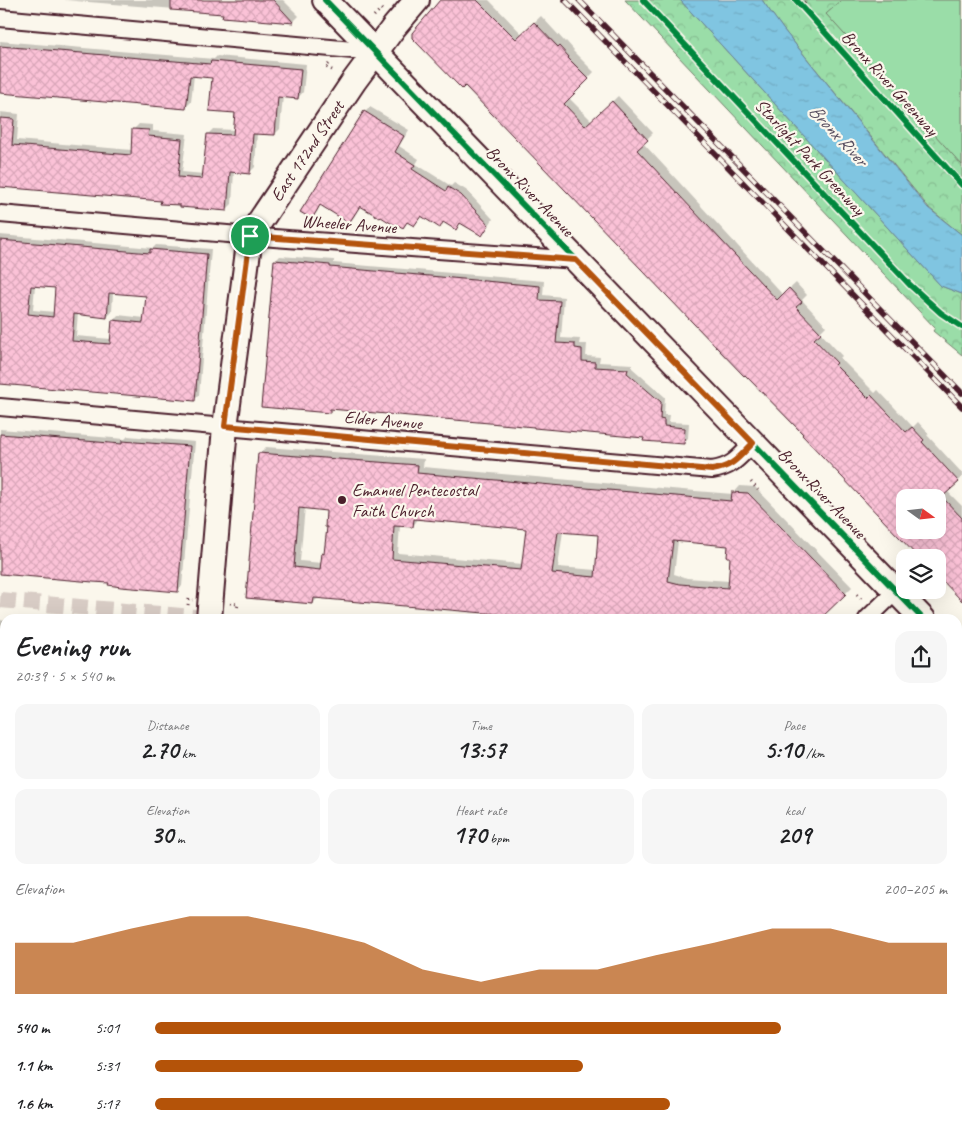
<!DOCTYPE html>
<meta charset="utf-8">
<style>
:root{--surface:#fff;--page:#f6f6f6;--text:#202124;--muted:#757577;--accent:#b45309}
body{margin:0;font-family:Caveat,sans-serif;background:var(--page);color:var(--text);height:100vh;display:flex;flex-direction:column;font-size:19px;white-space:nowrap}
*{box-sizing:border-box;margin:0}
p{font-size:16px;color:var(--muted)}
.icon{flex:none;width:28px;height:28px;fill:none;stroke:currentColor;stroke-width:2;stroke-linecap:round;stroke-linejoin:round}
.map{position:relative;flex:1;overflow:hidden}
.sheet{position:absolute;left:0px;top:614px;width:962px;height:519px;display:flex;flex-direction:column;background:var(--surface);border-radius:15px 15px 0 0;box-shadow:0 5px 20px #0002}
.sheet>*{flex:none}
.needle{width:32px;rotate:105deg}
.buttons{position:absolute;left:896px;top:489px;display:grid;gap:10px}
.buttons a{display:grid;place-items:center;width:50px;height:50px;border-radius:10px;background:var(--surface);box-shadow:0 5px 20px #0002;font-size:25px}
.pin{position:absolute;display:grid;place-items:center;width:42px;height:42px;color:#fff;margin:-21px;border:2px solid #fff;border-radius:50%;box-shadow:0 1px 5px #0007}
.round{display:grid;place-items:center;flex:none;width:52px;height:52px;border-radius:15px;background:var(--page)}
.head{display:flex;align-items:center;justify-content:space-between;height:85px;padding:0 15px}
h1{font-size:28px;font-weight:600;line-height:38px}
.figures{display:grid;grid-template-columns:repeat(3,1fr);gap:8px;height:85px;padding:5px 15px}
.figures div{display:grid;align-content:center;border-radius:12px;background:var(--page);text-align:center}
.figures b{font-size:25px;font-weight:600}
.figures small{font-size:14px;font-weight:400}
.figures p{font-size:14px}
.chart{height:140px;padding:10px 15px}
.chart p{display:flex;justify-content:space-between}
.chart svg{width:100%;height:90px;margin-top:5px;fill:var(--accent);opacity:.7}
ul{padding:0 15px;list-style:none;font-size:16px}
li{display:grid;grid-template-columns:80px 60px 1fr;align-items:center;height:38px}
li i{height:12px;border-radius:6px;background:var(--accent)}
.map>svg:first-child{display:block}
.park{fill:url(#park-crowns);stroke:#727e6a}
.pitch{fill:#9adda8;stroke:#727e6a}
.water{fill:url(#water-ripples);stroke:#6a8398}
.shadow{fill:#0003;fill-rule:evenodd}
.building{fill:url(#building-cross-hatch);stroke:#4a1f2b;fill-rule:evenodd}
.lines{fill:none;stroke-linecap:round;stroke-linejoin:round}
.street-tunnel{stroke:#d8ccc5;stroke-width:16;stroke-dasharray:16 8;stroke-linecap:butt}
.street-casing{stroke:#4a1f2b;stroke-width:20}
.secondary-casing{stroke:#4a1f2b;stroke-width:28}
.path{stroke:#4a1f2b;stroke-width:3;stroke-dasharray:1 4;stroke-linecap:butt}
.street{stroke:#fbf7ec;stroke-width:16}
.secondary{stroke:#fbf7ec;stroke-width:24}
.rail-casing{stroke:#4a1f2b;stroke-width:5.5}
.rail{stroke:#fbf7ec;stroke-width:4;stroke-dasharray:11;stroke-linecap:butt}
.cycleway-casing{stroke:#fbf7ec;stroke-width:9}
.cycleway{stroke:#00873e;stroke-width:6}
.route-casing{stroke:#fff;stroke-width:10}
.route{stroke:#b45309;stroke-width:6}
.poi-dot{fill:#4a1f2b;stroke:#fbf7ec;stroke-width:2}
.labels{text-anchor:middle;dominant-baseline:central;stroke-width:4.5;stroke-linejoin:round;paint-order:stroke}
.street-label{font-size:18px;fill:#4a1f2b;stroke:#fbf7ec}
.poi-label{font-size:18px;fill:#4a1f2b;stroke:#fbf7ec;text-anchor:start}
.water-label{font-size:19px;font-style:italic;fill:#5a5162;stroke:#fbf7ec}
</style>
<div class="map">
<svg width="962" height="1132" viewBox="0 0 962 1132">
<defs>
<pattern id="park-crowns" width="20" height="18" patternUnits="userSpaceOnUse" patternTransform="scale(1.25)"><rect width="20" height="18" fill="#9adda8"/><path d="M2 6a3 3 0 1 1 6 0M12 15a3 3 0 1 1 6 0" fill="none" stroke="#86bd91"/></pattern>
<pattern id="water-ripples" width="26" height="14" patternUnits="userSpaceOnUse" patternTransform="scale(1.25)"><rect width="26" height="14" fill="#80c5e1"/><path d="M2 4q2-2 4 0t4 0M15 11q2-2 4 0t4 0" fill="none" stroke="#70a9c1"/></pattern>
<pattern id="building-cross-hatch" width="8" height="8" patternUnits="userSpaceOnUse" patternTransform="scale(1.25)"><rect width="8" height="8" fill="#fbc2d7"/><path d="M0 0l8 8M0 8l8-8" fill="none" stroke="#d9a6b9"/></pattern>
</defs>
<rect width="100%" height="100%" fill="#fbf7ec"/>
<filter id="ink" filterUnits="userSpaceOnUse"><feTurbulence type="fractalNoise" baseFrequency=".02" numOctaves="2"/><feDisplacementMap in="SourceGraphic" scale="10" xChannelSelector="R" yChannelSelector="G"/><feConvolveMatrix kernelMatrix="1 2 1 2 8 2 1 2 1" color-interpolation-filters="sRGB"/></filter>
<g filter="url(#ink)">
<g class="park">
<path d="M625,0H680L941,286L962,294V355L933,331L935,328Z"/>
<path d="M762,0H962V235L929,208L783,29Z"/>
<path d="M0,881H5V956L0,955Z"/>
<path d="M958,933L962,938V1132H931L927,1128H958Z"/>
</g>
<path class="pitch" d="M842,0H962V165L826,14Z"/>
<path class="water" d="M680,0H762L783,29L928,208L962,235V294L941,286Z"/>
<g class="shadow">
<path d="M64,0H283L299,16L294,21L224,16V13Z"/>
<path d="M441,0H489L522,34L541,16L565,42L566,41L574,50L573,51L594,72L569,98L592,121L618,96L653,133L643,143L783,295L796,283L807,295L802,300L826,326L820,332L842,356L840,358L875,393L878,390L913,427L918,422L929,434L927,435L962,473V477L947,491L962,506V599L938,574V558H921L804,434ZM905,498H938V530H905Z"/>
<path d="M0,41L214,59L217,56L306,64L303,92L298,98L283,96L280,129L275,134L257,133L255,167L249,173L234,171L232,204L227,209L181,204L162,200L0,187V112L19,114L17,140L132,150L133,130L139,124L153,125V131L187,134L182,172L204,174L208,134L213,129L235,130L236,112L213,77L194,75L191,102L186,107L0,92Z"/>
<path d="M370,107L409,130L399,146L419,159L416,164L451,186L454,183L466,190L493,219L486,230L481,235L462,222L455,229L444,221L439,226L422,215L414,225L408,221L361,205L354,217L349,222L321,204L317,212L312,217L365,112Z"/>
<path d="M0,235L153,248L156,245L211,249L199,395L194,400L0,382ZM35,285L56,287L55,312L33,310ZM113,292L147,295L145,318L118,315L113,321L111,339L76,336L78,313L107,317L112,312Z"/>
<path d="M280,256L334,260V263L544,281L543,295L564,297L561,338L580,339L579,344H587L586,356L600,357L599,362L632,364V368L665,397L664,415H669L668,422L689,423L688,438L683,443L645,437L535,425L332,408L329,411L275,261Z"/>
<path d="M0,429L125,439L128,436L195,442L182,586L177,591L110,582L0,572Z"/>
<path d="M266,447L424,459L423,467L683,490L733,494L740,486L755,487L852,587L819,619L319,597L313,603L247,597L259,454ZM305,507L328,509V526L326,551L323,554L322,563L300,561ZM419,518L527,528L523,564L398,553L400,525L413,526ZM563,531L600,534L597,570L558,567ZM678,541L729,545L731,556L729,581L687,578L674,574Z"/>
<path d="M0,620L5,621V683L0,682Z"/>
<path d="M958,697L962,702V764L959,767L962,770V805L958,809Z"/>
<rect x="0" y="714" width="5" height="52"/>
<path d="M0,816H5V875L0,874Z"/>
<path d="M0,1003L5,1004V1128H143L142,1132H0Z"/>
<path d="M958,1008L962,1013V1021L958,1025Z"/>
<rect x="196" y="1128" width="70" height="4"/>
<rect x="522" y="1128" width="25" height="4"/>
<path d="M824,1128H880V1132H820Z"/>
</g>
<g class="building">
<path d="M171,0H273L294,23L222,17L223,14L171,10Z"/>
<path d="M440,0H477L516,39L534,22L558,47L559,46L569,57L568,58L589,79L564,104L585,126L612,101L648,140L637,150L777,300L789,288L802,302L796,307L821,333L814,339L837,363L835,365L868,398L871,395L906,432L912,427L924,440L922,442L959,482L942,497L962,518V601L938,576V558H919L802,435L803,434L745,375L744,376L465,86L462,89L412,38V33ZM905,498H938V530H905Z"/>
<path d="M0,46L210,64L211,61L301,69L298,99L278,97L275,135L253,134L250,174L230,172L227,211L180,207V205L160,204L161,201L0,187V118L14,119L12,145L131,155L132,129L149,130L148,136L182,139L178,177L202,179L207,134L233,135L235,113L209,111L212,78L190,76L186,109L0,93Z"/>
<path d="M364,111L404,136L395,152L415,165L412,169L446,191L448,187L461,195L489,225L482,236L460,223L456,230L443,222L440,228L421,216L414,226L407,222L403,228L398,225L397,227L381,217L380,218L360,206L349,223L320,205L312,219L300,212Z"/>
<path d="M0,240L150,253V249L207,254L195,401L0,384ZM31,286L55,288L53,317L28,314ZM109,293L146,296L143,323L112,320L110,344L72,341L74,314L107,318Z"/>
<path d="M274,260L330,265V267L540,286L539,300L560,301L556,343L575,344V348L582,349V361L595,362V367L628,369L627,373L661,402L660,419L664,420V426L685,428L684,444L643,441L644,438L534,428V427L512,425L330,409V413L261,407Z"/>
<path d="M0,434L122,444V441L190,446L178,592L121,587L108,585L109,583L93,582L0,574Z"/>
<path d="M258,453L418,465L417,473L676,496L731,501L732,492L748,493L846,594L820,619H552L314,598L313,604L246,598ZM299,508L326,511L325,527H327L324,554L322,553L320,570L294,567ZM414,519L526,529L521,570L392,559L394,526L413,527ZM558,532L598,535L595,577L552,573ZM673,541L728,546L727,557H730L728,588L680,584L668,581Z"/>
</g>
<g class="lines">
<path class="street-tunnel" d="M0,600L216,619"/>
<g class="street-casing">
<g id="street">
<path d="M0,18L375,52"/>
<path d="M0,214L274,238L576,260"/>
<path d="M0,407L712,470C733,467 739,457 753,443"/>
<path d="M867,619L896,591"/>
<path d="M0,793H5"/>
<path d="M0,987H5"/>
</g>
</g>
<g class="secondary-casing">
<g id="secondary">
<path d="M325,0L923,619"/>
<path d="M209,619L225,427L250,236L354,81L394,27L417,0"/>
<path d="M958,654L962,659"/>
<path d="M958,877L962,872"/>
<path d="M164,1132L165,1128"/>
<path d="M784,1132V1128"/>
</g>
</g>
<g class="path">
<path d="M801,6L807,0"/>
<path d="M374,16L381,9L384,12"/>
<path d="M329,64L326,67L334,71"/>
<path d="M751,482L758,490"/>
<path d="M857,594L862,600"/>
<path d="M230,603L238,604L237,609"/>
<path d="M188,605L189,599L193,600"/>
<path d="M922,1128L926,1132"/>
</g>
<use href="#street" class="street"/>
<use href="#secondary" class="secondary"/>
<g class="rail-casing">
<g id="rail">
<path d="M565,0L962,407"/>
<path d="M579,0L962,393"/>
</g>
</g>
<use href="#rail" class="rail"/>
<g class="cycleway-casing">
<g id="cycleway">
<path d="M325,0L923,619"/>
<path d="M643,0L910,285L941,313L962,327"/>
<path d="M796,0L962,185"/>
</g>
</g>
<use href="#cycleway" class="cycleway"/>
</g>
</g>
<g class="lines" filter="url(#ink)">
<g class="route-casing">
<path id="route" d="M250,236L576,260L753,443C739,457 733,467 712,470L225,426Z"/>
</g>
<use href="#route" class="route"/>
</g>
<circle class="poi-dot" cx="342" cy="500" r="5"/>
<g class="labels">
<g class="street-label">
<text transform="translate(890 83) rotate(48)">Bronx River Greenway</text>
<text transform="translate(307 151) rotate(-56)">East 172nd Street</text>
<text transform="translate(810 157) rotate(47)">Starlight Park Greenway</text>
<text transform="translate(530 191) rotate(46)">Bronx River Avenue</text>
<text transform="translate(349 224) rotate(4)">Wheeler Avenue</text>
<text transform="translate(383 420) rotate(5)">Elder Avenue</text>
<text transform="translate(822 493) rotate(46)">Bronx River Avenue</text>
</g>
<g class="poi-label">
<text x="352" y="490">Emanuel Pentecostal<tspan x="352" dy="21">Faith Church</tspan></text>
</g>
<g class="water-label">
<text transform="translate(838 135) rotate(47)">Bronx River</text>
</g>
</g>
</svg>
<div class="buttons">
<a><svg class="needle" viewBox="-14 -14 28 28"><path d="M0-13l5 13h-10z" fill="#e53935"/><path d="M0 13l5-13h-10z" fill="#757577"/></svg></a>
<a><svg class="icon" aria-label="layers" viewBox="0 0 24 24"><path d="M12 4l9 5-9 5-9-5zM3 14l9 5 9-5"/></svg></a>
</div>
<div class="pin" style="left:250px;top:236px;background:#1e9e55"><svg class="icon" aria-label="arrive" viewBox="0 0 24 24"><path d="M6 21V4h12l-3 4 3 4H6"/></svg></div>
<section class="sheet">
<div class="head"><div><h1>Evening run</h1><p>20:39 · 5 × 540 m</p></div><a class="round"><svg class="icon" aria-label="share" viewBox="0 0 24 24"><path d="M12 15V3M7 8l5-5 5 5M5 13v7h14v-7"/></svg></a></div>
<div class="figures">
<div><p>Distance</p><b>2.70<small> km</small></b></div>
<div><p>Time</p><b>13:57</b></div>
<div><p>Pace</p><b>5:10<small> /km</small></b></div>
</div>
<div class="figures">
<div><p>Elevation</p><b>30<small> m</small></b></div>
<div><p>Heart rate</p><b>170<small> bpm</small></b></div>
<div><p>kcal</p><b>209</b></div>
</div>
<div class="chart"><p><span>Elevation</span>200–205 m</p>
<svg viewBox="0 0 160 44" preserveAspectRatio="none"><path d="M0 44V19L10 19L20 12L30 6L40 6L50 12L60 19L70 32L80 38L90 32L100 32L110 25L120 19L130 12L140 12L150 19L160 19V44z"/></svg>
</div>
<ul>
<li><b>540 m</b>5:01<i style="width:79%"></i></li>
<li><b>1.1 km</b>5:31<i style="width:54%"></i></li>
<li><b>1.6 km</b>5:17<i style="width:65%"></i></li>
</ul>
</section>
</div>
